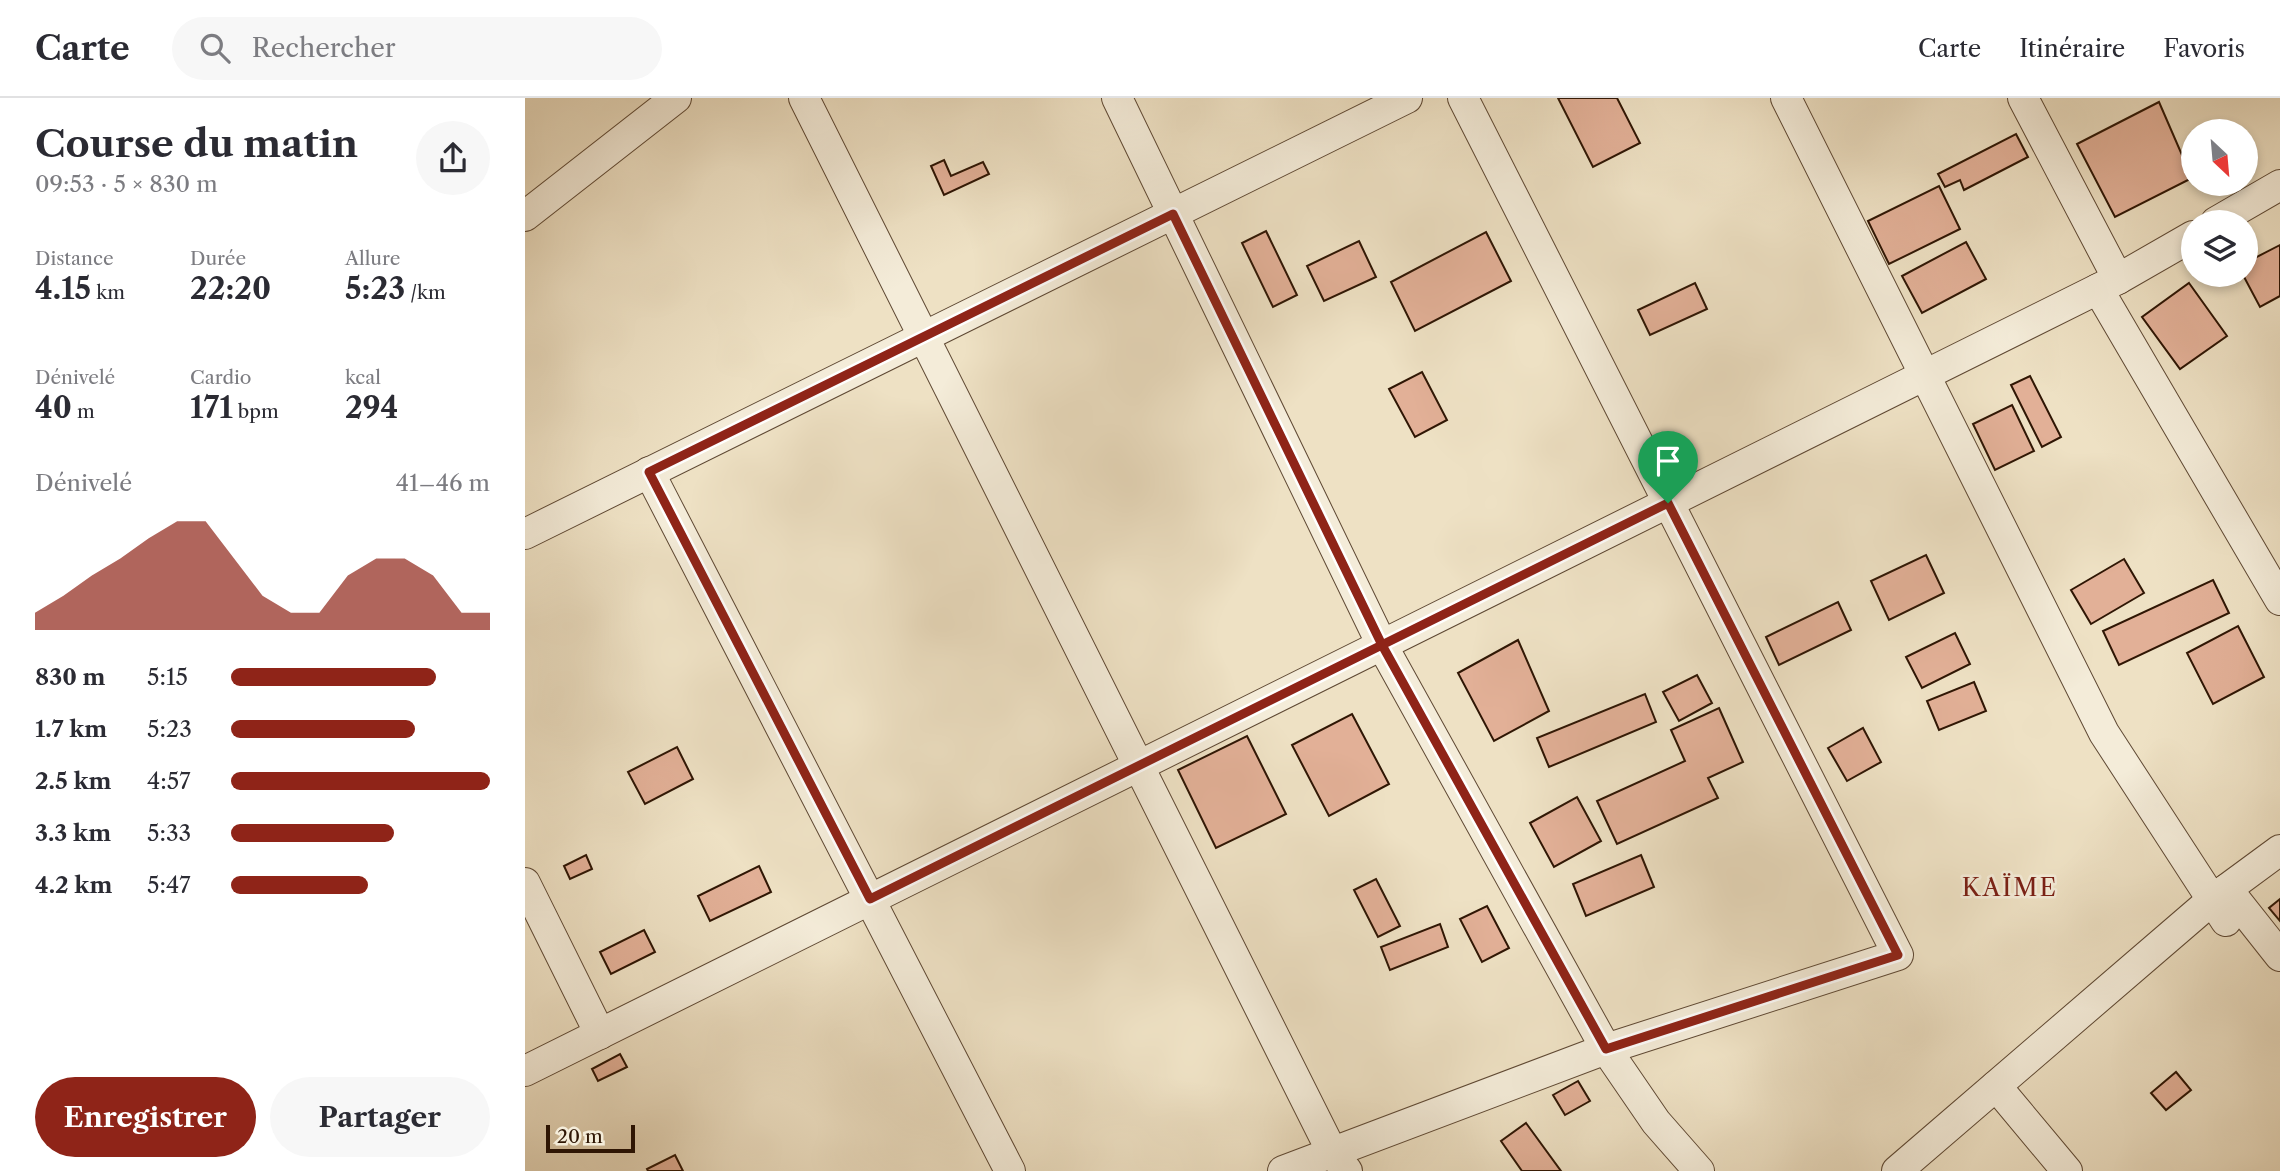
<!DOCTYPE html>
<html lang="fr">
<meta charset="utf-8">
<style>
:root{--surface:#fff;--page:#f7f7f7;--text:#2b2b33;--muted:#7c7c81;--line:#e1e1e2;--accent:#8f2418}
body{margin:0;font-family:"Libre Caslon Text",serif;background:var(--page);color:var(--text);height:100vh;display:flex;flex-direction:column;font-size:26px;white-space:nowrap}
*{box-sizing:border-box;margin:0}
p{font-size:23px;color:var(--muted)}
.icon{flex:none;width:38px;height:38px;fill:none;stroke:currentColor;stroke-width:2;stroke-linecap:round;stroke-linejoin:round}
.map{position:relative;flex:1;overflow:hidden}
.sheet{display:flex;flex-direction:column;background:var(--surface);width:525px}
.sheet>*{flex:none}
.needle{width:46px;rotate:154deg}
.tools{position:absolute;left:1656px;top:21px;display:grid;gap:14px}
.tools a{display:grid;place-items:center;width:77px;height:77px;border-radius:50%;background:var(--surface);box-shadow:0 4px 10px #0003;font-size:35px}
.scale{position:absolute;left:21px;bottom:18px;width:89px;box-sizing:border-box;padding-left:7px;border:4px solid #2f1604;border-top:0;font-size:19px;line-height:24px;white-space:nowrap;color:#2f1604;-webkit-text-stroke:5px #f4ecd9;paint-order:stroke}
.pin{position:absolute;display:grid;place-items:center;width:60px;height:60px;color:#fff;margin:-72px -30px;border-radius:50% 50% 50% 0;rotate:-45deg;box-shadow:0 0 7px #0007}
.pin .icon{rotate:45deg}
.round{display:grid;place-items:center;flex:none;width:74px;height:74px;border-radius:37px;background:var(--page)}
.overview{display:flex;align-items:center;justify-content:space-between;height:119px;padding:0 35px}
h1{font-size:38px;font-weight:700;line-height:52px}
.stats{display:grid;grid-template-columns:repeat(3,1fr);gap:10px;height:119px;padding:7px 35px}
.stats div{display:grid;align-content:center}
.stats b{font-size:30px;font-weight:700}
.stats small{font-size:19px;font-weight:400}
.stats p{font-size:19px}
.chart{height:196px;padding:14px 35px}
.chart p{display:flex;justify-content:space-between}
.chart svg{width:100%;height:126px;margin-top:7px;fill:var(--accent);opacity:.7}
.primary-button{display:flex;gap:14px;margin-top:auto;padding:14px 35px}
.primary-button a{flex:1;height:80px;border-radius:42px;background:var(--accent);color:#fff;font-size:28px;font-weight:700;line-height:80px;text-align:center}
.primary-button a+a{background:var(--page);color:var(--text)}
ul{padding:0 35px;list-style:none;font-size:23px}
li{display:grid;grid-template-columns:112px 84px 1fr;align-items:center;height:52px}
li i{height:18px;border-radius:9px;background:var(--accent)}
header{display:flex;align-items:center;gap:42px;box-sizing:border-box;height:98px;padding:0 35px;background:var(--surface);border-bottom:2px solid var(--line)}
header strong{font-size:33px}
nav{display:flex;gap:38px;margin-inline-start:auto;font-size:24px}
.search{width:490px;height:63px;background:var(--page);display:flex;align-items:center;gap:18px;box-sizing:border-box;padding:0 24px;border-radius:38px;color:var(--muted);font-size:26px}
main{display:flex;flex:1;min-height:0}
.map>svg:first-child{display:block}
.building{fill:#e2b097;stroke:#2f1604;stroke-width:2}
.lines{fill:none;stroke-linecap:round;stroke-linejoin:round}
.minor-casing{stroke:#5f4934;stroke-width:32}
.minor{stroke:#f4ecd9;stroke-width:30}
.route-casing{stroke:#fff;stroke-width:14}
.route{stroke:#8f2418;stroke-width:9}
.labels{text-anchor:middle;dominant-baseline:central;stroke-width:5;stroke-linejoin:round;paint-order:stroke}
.quarter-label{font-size:24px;letter-spacing:2px;fill:#7a1f14;stroke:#f4ecd9}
</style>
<header>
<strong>Carte</strong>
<div class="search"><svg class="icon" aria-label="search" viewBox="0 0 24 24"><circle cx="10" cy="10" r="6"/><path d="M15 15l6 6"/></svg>Rechercher</div>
<nav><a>Carte</a><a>Itinéraire</a><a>Favoris</a></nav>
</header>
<main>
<section class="sheet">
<div class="overview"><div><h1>Course du matin</h1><p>09:53 · 5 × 830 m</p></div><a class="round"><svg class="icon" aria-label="share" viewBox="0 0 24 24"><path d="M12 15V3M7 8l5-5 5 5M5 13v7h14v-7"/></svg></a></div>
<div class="stats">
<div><p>Distance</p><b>4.15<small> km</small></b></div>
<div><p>Durée</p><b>22:20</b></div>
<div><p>Allure</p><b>5:23<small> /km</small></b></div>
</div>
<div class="stats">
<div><p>Dénivelé</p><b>40<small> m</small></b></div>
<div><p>Cardio</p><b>171<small> bpm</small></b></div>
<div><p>kcal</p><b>294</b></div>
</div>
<div class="chart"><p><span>Dénivelé</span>41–46 m</p>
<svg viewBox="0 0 160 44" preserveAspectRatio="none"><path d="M0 44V38L10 32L20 25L30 19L40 12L50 6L60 6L70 19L80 32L90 38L100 38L110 25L120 19L130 19L140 25L150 38L160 38V44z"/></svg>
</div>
<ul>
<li><b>830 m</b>5:15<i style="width:79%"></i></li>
<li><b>1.7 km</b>5:23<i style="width:71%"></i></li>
<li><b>2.5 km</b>4:57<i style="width:100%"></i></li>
<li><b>3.3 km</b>5:33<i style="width:63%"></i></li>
<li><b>4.2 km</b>5:47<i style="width:53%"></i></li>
</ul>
<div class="primary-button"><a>Enregistrer</a><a>Partager</a></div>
</section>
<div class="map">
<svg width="1755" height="1073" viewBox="0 0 1755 1073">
<rect width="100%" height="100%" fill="#eee1c4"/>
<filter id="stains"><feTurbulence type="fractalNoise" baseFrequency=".00286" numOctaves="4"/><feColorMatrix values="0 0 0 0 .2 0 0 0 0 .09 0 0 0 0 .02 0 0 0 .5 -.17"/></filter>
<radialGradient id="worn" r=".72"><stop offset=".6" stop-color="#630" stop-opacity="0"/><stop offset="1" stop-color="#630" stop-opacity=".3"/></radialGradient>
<g class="building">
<path d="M1033,0H1092L1115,45L1068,69Z"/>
<path d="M1634,4L1667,80L1590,119L1552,46Z"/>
<path d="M1491,36L1503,59L1439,92L1435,82L1420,89L1413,76Z"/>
<path d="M419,62L426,78L458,64L464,76L419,97L406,68Z"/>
<path d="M1414,88L1435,131L1364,166L1343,123Z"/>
<path d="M741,133L772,197L748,209L717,145Z"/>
<path d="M961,134L986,183L890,233L866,184Z"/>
<path d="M834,143L851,179L799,203L782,168Z"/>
<path d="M1441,144L1461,181L1397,215L1377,178Z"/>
<path d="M1755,147V198L1735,209L1718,177H1720V165Z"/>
<path d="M1170,185L1182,211L1125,237L1113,212Z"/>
<path d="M1664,185L1702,238L1655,271L1617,219Z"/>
<path d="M897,274L922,322L890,339L864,291Z"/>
<path d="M1505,278L1536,339L1517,349L1486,287Z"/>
<path d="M1487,307L1509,353L1470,372L1448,326Z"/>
<path d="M1401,457L1419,495L1364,522L1346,483Z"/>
<path d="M1599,461L1619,495L1566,526L1546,492Z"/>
<path d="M1688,482L1704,515L1594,567L1578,533Z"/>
<path d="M1313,504L1326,532L1254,567L1241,539Z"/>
<path d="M1713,528L1739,579L1688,606L1662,555Z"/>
<path d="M1430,535L1445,566L1397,590L1381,559Z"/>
<path d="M993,542L1024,613L969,643L933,575Z"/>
<path d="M1172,577L1187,605L1154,623L1138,594Z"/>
<path d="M1449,584L1461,613L1414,632L1402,603Z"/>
<path d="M1120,596L1131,624L1024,669L1012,640Z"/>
<path d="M1194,610L1218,664L1183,680L1193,700L1092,746L1072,703L1160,663L1146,632Z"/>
<path d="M827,616L864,686L804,718L767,647Z"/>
<path d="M1338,630L1356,664L1322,683L1303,650Z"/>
<path d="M722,638L761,716L691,750L653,672Z"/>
<path d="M152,649L168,681L120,706L103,674Z"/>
<path d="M1052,699L1076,743L1029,769L1005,725Z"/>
<path d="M61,757L67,771L45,781L39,768Z"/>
<path d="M1116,757L1129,789L1061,818L1048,786Z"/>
<path d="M234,768L246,794L185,823L173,798Z"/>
<path d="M851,781L875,828L853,839L829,792Z"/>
<path d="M1755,801V823L1744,810Z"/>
<path d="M962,808L984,850L957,864L935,821Z"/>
<path d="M915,826L923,849L865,872L856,849Z"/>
<path d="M119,832L130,854L86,876L75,854Z"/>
<path d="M95,956L102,969L73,983L67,971Z"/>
<path d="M1651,974L1666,992L1641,1012L1626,995Z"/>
<path d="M1053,983L1065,1003L1040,1017L1028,997Z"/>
<path d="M1001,1025L1036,1073H997L976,1043Z"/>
<path d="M150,1057L158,1073H123L122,1071Z"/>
</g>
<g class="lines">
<g class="minor-casing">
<g id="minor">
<path d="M279,0L807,1054L822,1073"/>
<path d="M592,0L857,547L1081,951L1131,1024L1174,1073"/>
<path d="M1261,0L1579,635L1701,823"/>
<path d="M1498,0L1593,181"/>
<path d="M0,118L151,0"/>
<path d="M1691,124L1755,87"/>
<path d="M1573,191L1755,502"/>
<path d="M124,374L485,1073"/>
<path d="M0,436L882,0"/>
<path d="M0,785L75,936"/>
<path d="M1702,791L1755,858"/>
<path d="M0,973L1593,181L1668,138"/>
<path d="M1471,988L1542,1073"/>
<path d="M758,1073L1081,951L1373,857L938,0"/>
<path d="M1372,1073L1687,802L1755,752"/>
</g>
</g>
<use href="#minor" class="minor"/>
</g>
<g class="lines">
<g class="route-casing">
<path id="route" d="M1143,405L345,801L124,374L648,116L857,547L1081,951L1373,857L1143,405"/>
</g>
<use href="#route" class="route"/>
</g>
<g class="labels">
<g class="quarter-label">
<text x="1485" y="789">KAÏME</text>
</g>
</g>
<rect width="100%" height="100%" filter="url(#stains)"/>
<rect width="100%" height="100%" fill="url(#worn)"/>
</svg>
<div class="tools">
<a><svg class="needle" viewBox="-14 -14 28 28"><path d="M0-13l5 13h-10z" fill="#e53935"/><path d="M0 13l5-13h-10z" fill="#7c7c81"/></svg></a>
<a><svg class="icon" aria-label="layers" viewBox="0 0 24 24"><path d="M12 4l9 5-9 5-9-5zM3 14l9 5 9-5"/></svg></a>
</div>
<div class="scale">20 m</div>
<div class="pin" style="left:1143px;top:405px;background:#1e9e55"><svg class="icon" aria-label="arrive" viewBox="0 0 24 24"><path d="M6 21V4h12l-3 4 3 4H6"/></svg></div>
</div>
</main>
